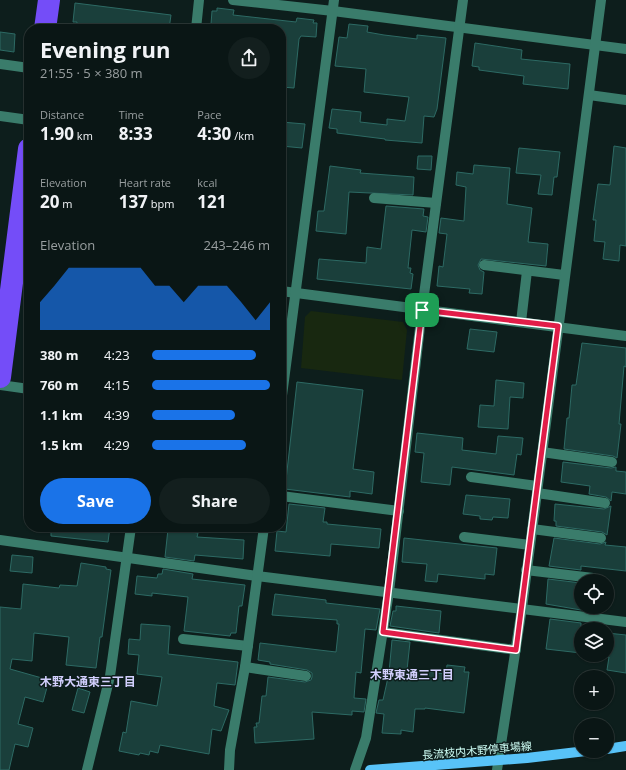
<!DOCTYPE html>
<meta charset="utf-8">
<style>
:root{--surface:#0a1615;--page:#131f1e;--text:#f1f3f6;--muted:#999fa0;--line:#2a3534;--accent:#1a73e8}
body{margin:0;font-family:"Open Sans","Noto Sans JP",sans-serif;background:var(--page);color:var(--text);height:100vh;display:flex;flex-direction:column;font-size:15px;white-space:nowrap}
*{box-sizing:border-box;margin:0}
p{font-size:13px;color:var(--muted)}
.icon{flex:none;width:22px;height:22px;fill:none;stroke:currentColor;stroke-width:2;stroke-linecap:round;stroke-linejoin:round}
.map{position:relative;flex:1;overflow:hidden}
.side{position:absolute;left:24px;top:24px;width:262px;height:508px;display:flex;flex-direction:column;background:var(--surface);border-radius:16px;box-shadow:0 1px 3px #0004,0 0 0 1px var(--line)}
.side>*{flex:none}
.fabs{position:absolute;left:574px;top:574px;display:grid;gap:8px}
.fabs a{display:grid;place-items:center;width:40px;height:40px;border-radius:50%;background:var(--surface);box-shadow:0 1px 3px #0004,0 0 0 1px var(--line);font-size:20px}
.pin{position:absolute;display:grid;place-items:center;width:34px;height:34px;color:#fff;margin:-17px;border-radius:8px;box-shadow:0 2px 6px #0006}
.round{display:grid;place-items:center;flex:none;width:42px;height:42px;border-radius:21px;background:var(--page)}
.headline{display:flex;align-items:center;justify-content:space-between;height:68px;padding:0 16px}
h1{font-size:22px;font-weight:700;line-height:30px}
.figures{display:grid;grid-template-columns:repeat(3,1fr);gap:6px;height:68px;padding:4px 16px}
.figures div{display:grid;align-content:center}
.figures b{font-size:17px;font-weight:700}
.figures small{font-size:11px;font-weight:400}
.figures p{font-size:11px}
.chart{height:112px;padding:8px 16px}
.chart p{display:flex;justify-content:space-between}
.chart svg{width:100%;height:72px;margin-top:4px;fill:var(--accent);opacity:.7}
.button{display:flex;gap:8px;margin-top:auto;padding:8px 16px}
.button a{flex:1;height:46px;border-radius:24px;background:var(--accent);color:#fff;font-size:16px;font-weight:700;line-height:46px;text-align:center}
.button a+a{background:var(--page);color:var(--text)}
ul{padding:0 16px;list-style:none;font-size:13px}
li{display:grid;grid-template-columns:64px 48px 1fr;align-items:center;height:30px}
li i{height:10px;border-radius:5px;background:var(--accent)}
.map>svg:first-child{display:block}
.green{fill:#182810}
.building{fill:#1a3f3b;stroke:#2d6a64}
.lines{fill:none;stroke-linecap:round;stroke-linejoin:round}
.minor{stroke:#3a7c6b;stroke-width:10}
.major{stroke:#58c3f8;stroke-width:10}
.highway{stroke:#744df8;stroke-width:22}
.route-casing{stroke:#fff;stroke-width:8}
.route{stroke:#e11d48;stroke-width:5}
.labels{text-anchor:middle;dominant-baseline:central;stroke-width:3;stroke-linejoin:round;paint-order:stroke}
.street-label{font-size:11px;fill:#cdfdf4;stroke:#0d1e1c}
.neighbourhood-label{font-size:12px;font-weight:bold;fill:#d2cffd;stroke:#0d1e1c}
</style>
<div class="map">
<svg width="626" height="770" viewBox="0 0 626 770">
<rect width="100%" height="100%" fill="#0d1e1c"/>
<path class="green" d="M311,311L403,322L407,330L402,380L301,368L305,317Z"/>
<g class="building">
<path d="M75,3L171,15L169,29H76L77,22H73Z"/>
<path d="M217,8L234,10L233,15L296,22L297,18L314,20L313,23H317L316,37L301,36L299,39L294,88L281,87V29H225V25L211,24L212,11H217Z"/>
<path d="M349,24L368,26L367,32L384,35L417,39V35L446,38L437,109L434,117L424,116L422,143L385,140V139L337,133V129L329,128L332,109L361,112L360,122L387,125V119L405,121L409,97L364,92L366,69L335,66L339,37L347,38Z"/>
<path d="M0,32L15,34L14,52L0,50Z"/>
<path d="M475,43L522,50L521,59L570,64L568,89L523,84L524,76L479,70V67L472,66Z"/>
<path d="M281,122L305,124L302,148L281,146Z"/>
<path d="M614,146L626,148V246L620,245L619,261L603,259L605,242L594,241L596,220H593L598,184L610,185Z"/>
<path d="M519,148L560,152L557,177H554L552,195L538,194L541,175L516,173Z"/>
<path d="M418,156H432L431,170L417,169Z"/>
<path d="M474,165L510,168L507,204L532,208L528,242L548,244L546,266L481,259L478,265L480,270L484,272L482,294L469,293L470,289L437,286L439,266L443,267L447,234L439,233L441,218L464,221L466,187L456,185L457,172L473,174Z"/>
<path d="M330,166L361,170L360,173L414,177L413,195L349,192L346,234L316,231L318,211H324Z"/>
<path d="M386,206L424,209L423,216L428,217L426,232L412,230L408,268H411L410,273L413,274L411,289L317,279L319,259L366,263L367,247L381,249Z"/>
<path d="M470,329L497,332L494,352L467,349Z"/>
<path d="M582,343L626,348V367L624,366L619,424H621L617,458L613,456L564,449L567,418H569L572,385H576Z"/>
<path d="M496,380L524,383L523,398L510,397L508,429L478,427L480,405L494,406Z"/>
<path d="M297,382L363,390L353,469L374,472L372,494L350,491V497L285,489Z"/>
<path d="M417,433L463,438L462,450L496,454L498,436L523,438L521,455L517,454L514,475L452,467L450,485L421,482L424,453L415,452Z"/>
<path d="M563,462L611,468L616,467V471L626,472V494L612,492L611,501L606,497L589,494L590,486L561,482Z"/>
<path d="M466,495L510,499L508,518L493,517L492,520L480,519V516L463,514Z"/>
<path d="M289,504L325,508L323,522H327V524L381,529L379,548L331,544L330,556L275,551L277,531L286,532Z"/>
<path d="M555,504L604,509L611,506L607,535L602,532L556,526V521H554Z"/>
<path d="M51,527H110L108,542L51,536Z"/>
<path d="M168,529L198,533L197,537L244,540L243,559L195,555L194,561L165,557Z"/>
<path d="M404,538L497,548L494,575L485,574V579L438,574L437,582L425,581L427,564L402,562Z"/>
<path d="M554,538L600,544L606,542L605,545L626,547V571L581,566V570L549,566Z"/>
<path d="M12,555L33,557L32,573L10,571Z"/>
<path d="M81,563L106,567V569L111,570L102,637H100L96,668L66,665L69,637L34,633L32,661L12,659L10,669L49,680L43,702L25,697L18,724L33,728L28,747L15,744L9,770H0V607L21,609L23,584L59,588L60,585L77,586Z"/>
<path d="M163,569L193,574L192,579L245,585L242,606H239L236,633H231L230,636L184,631L188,597L152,593V596L135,594L137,576L157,578L158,574H162Z"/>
<path d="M548,579L581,583V610L546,604Z"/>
<path d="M275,594L326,600V603L380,609L376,630L365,629L361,673L356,672L354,698L366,699L364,712L352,711V715L312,712L314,739L255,743L254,727H257L256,723H259L262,696H266L268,677L305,682L311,680L312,677V673L307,670L270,664V662L258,660L260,643L336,652L339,624H337V620L272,615Z"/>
<path d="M396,606L441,611L439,633L390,626L393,611H396Z"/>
<path d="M550,619L581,623V653L546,649Z"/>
<path d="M141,624L170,626L168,654L238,662L235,685L217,683L214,706L229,710L221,731L212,729L209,754L160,745L158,753L150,751L149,755L140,753L139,755L119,751L123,732L126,733L131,701L157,706L162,677L137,674L139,655L128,654L129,639L140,640Z"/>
<path d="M607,633L626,635V673L607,670L609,657H607Z"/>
<path d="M392,640L410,642L407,670L446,674L447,665L465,667L464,672H469L464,713L425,708V709H415L413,732L401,730V734L382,733L384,714L376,713L379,700H383L389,673Z"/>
<path d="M78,688L90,692L84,713L72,710Z"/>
</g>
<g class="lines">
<g class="minor">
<path d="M233,0L333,11L626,49"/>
<path d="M196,29L199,0"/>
<path d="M0,64L29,68"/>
<path d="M589,95L626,100"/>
<path d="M0,116L29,120"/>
<path d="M374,198L436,203"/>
<path d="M484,265L564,275"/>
<path d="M281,291L626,336"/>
<path d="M521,322L527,271"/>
<path d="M0,385L29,389"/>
<path d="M281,403L334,0"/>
<path d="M542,452L612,462"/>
<path d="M471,477L537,486"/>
<path d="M537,493L605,503"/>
<path d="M281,496L399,511"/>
<path d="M532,529L601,538"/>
<path d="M464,537L530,545"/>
<path d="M0,540L257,576L626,622"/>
<path d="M526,570L593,578"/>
<path d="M383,632L516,650"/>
<path d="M183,639L248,646"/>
<path d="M245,667L306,676"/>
<path d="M87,770L110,676L131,527"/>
<path d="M229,770L230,750L245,667L264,527"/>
<path d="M355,770L366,738L389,592L422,310L463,0"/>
<path d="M497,770L522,608L601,0"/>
</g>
<g class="major">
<path d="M607,749L626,746"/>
<path d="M370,770L527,758L586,751"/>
</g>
<g class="highway">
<path d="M45,29L49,0"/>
<path d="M0,377L29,149"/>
</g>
</g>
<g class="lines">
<g class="route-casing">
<path id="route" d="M422,310L558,326L516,650L383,632Z"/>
</g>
<use href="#route" class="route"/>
</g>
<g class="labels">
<g class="street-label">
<text transform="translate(477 750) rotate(-5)">長流枝内木野停車場線</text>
</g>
<g class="neighbourhood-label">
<text x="412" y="674">木野東通三丁目</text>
<text x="88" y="681">木野大通東三丁目</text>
</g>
</g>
</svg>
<div class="fabs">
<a><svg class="icon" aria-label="locate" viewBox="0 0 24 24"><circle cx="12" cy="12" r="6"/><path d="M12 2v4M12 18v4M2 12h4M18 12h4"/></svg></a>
<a><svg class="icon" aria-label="layers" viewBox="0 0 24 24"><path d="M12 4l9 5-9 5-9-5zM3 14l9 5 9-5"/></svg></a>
<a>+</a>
<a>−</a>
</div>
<div class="pin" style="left:422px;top:310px;background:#1e9e55"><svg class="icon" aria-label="arrive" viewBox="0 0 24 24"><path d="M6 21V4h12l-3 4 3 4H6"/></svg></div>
<section class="side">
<div class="headline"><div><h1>Evening run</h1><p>21:55 · 5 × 380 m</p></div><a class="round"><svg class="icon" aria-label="share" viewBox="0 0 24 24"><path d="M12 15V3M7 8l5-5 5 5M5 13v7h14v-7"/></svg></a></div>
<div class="figures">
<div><p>Distance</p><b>1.90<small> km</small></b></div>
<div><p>Time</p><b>8:33</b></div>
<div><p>Pace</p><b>4:30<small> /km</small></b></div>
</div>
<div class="figures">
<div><p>Elevation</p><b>20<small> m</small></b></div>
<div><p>Heart rate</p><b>137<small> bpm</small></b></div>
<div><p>kcal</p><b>121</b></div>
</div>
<div class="chart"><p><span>Elevation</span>243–246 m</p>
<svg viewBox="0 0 160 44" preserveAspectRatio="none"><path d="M0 44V27L10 17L20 6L30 6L40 6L50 6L60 6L70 6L80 17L90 17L100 27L110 17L120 17L130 17L140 27L150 38L160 27V44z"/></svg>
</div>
<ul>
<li><b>380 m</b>4:23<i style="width:88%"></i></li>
<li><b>760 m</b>4:15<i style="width:100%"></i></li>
<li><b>1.1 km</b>4:39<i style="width:70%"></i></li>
<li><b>1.5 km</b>4:29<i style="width:80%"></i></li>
</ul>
<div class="button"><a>Save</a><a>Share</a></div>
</section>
</div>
